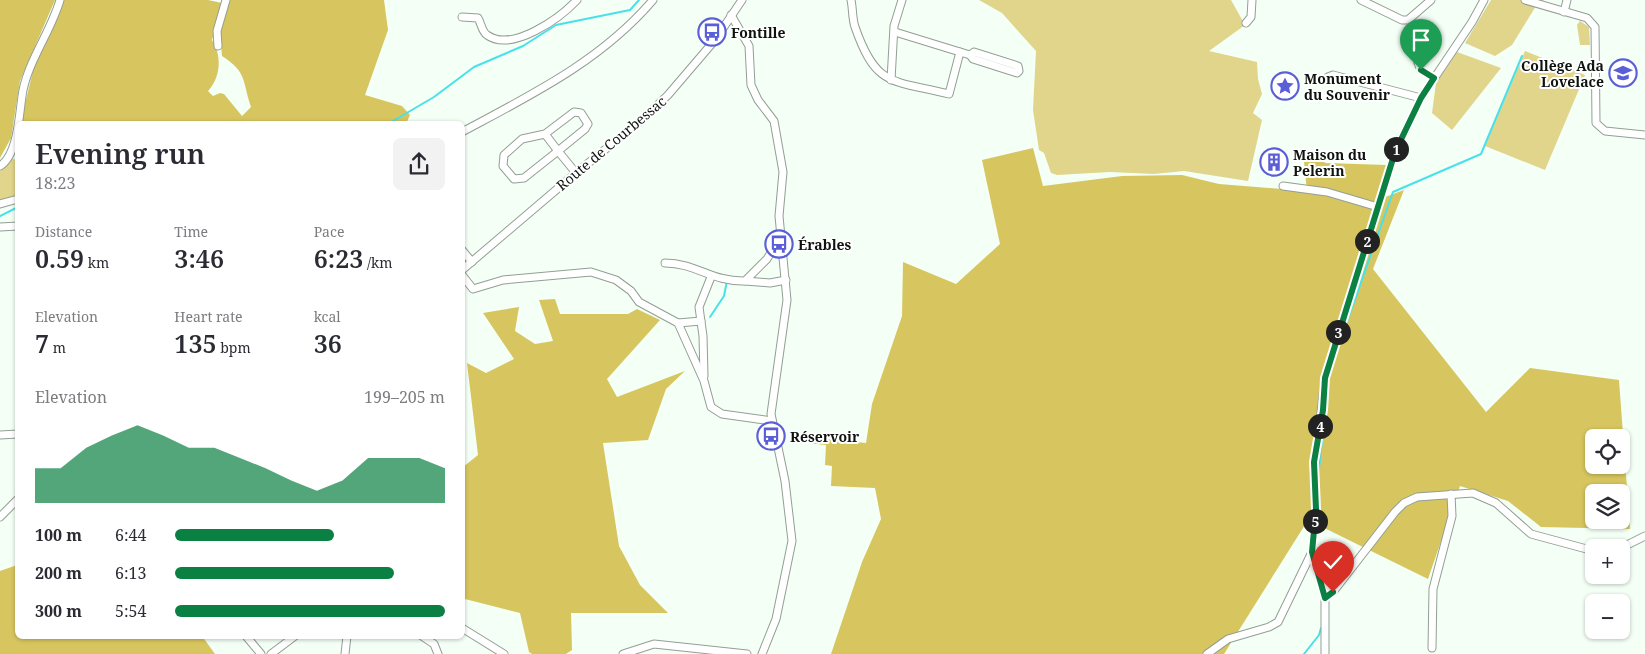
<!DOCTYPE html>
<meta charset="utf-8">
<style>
:root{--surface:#fff;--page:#f2f2f3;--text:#2b2b33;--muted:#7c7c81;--accent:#0b8043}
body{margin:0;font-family:"Noto Serif",serif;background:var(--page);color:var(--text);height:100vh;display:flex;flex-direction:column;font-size:19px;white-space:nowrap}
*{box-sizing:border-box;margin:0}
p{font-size:16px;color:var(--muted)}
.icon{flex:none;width:28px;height:28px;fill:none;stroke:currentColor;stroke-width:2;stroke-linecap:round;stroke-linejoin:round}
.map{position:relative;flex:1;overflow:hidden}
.side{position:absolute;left:15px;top:121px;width:450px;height:518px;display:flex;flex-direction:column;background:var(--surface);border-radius:8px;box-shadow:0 1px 4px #0004}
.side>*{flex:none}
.tools{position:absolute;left:1585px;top:429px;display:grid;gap:10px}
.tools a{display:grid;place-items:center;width:45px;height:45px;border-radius:8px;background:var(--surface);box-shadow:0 1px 4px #0004;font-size:25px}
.pin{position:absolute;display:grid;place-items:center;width:42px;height:42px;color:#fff;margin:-51px -21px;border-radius:50% 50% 50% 0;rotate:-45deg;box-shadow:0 0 5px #0007}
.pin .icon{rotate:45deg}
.km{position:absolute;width:25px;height:25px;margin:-12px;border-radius:50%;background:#222;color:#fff;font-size:14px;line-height:25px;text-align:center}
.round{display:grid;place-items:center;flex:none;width:52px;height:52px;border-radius:8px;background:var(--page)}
.headline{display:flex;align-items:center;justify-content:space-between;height:85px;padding:0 20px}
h1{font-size:28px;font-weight:600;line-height:38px}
.figures{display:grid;grid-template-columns:repeat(3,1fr);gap:8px;height:85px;padding:5px 20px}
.figures div{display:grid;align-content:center}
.figures b{font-size:25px;font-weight:600}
.figures small{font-size:14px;font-weight:400}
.figures p{font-size:14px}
.chart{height:140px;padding:10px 20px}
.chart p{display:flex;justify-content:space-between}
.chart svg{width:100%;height:90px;margin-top:5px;fill:var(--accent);opacity:.7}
ul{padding:0 20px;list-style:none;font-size:16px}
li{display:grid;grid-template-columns:80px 60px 1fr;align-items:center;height:38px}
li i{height:12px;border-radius:6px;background:var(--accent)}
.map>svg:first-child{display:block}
.green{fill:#e1d58b}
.forest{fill:#d7c65f;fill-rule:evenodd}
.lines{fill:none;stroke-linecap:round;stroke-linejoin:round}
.stream{stroke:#48e1eb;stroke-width:2}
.minor-casing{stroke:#929f94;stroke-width:9}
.minor{stroke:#fff;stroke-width:7}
.route-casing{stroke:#fff;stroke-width:10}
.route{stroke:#0b8043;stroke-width:6}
.labels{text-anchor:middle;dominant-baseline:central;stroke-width:4;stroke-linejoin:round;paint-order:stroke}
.poi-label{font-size:14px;font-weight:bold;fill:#0e130f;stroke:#fff;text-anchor:start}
.street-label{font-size:14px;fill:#0e130f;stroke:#fff}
</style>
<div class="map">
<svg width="1645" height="654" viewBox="0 0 1645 654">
<rect width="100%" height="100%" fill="#f4fff6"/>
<g class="green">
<path d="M979,0H1231L1245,25L1209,51L1257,62L1258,79L1262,94L1253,113L1262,120L1248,181L1184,171L1154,174L1110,172L1057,175L1051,173L1044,153L1039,150L1033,110L1036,51L1002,13Z"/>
<path d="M1491,0H1544L1536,6L1512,45L1495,56L1465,43Z"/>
<path d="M1580,21L1589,27L1590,45H1580L1577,25Z"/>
<path d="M1525,51L1585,75L1545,170L1485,146Z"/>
<path d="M1457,52L1501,68L1452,130L1432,113L1436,83Z"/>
<path d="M10,158L17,160V195L0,200V167L4,168Z"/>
</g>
<g class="forest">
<path d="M0,0H55L20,81L11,138L0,158Z"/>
<path d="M64,0H208L222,3L212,40C222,55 221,77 208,91L213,96L220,93L224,94L242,116L251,107C242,81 248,73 222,56L220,32L227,0H384L388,30L365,95L402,106L410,115L406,124H20L36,59Z"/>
<path d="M1033,148L1043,186L1122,176L1182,175L1219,184L1307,191L1303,152L1326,163L1387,165L1377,200L1404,190L1373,269L1486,412L1530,368L1619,380L1630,529L1541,527L1508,501L1460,486L1428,579L1308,520L1224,654H831L862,562L881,519L875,488L831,486L832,466L825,465L826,445L798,442L796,436L866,443L872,404L902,316L903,262L956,284L1000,244L982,160ZM1594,438H1621V465H1594ZM1594,492H1621V520H1594Z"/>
<path d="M555,299L560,314H628L637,309L660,320L607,379L617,397L685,371L666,389L648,440L603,443L619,546L640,585L668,613H571L572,650L566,654H532L529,652L520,613L465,599L463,467L478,455L467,363L486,373L514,359L483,313L519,307L515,331L535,344L553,341L539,300Z"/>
<path d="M17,565L18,636H202L215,654H0V571Z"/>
</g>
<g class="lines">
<g class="stream">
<path d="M388,124L434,97L474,67L523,46L556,25L630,10L639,0"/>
<path d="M0,216L18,207"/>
<path d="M710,317L724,296L727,281"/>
<path d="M1342,336L1393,192L1481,154L1522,56"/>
<path d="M1319,505L1318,478L1329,376"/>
<path d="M1304,654L1319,635L1321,628"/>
</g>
<g class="minor-casing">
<g id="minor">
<path d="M851,0C853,9 852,18 855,27C876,87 891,80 949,94L960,52L895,32"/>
<path d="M1361,0L1402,20H1408L1431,0"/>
<path d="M1525,0L1587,18L1595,27L1596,123L1605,131L1645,135"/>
<path d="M1564,12L1567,0"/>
<path d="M731,15L749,46L751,85L758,100L774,121L783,172L779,216L787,300L771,414L785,481L792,541L776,619L762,654"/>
<path d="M462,17L478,18C481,23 482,32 487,35C512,53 560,18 577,0"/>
<path d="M1246,23L1251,17L1252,0"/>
<path d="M1432,41L1418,63L1421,70L1434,78"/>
<path d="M218,46L217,31L226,0"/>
<path d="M960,52L970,55L973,59L1017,73L1019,71L1018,66L974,52L970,55"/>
<path d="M1328,77L1333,75L1421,98"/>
<path d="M891,80L894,26L902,0"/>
<path d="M462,132C531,95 601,61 653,0"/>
<path d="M545,134L574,112L581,113L588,124L585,129L558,151L545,134L522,139L504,155L503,166L514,179L524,178L558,151L576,173"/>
<path d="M0,166C19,154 19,111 23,90C30,58 51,31 60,0"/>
<path d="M1283,186L1327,192L1378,207"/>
<path d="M0,204L18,199"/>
<path d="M0,227L18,226"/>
<path d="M462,250L472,262"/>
<path d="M665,263C696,263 712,282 745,281L767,259L780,238"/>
<path d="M462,270L576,173L644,118L668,95L715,40L742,0"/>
<path d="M462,275L473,289L503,280L591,272L616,280L631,291L639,302L678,323L704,381L711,407L722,414L772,421"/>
<path d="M745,281L770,283L786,280"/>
<path d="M678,323L701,321"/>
<path d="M704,376L703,336L699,307L711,277"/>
<path d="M0,435L18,434"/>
<path d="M0,517L18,499"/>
<path d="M1621,548L1645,536"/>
<path d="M1325,598L1333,592L1395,512L1404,503L1417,497L1473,493L1496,503L1531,534L1594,551"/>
<path d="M462,628L504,654"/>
<path d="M246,636L261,654"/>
<path d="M422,636L434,644L438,654"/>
<path d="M1432,648L1433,589L1452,516L1451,494"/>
<path d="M271,654L295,636"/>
<path d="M345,654L347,636"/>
<path d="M623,654L654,644L747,654"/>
<path d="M1207,654L1228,639L1269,627L1278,622L1312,552"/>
<path d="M1325,654V598L1312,552L1316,509L1314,472L1325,378L1395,152L1421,98L1472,22L1484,0"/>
</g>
</g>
<use href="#minor" class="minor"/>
</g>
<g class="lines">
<g class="route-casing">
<path id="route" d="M1333,592L1325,598L1312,552L1316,509L1314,462L1323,410L1325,378L1395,152L1421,98L1434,78L1421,70"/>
</g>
<use href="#route" class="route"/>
</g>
<defs>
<g id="bus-ring" transform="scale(1.4375)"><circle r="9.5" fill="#fff" stroke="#5a5fd7" stroke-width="1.5"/><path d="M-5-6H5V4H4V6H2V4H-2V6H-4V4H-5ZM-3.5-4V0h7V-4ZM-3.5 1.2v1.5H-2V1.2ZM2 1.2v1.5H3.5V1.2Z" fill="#5a5fd7"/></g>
<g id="school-ring" transform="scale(1.4375)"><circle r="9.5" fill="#fff" stroke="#5a5fd7" stroke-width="1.5"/><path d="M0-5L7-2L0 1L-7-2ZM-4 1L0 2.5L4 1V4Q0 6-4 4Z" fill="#5a5fd7"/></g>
<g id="sight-ring" transform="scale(1.4375)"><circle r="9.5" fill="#fff" stroke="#5a5fd7" stroke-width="1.5"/><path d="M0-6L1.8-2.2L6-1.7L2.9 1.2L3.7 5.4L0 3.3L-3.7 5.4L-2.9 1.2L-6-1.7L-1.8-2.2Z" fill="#5a5fd7"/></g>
<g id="building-ring" transform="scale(1.4375)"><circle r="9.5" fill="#fff" stroke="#5a5fd7" stroke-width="1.5"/><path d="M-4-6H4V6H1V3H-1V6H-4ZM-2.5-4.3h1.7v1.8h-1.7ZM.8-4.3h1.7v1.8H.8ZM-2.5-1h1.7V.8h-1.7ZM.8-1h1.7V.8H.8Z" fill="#5a5fd7"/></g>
</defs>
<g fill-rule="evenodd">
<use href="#bus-ring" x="712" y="32"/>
<use href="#school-ring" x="1623" y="73"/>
<use href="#sight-ring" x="1285" y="86"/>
<use href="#building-ring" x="1274" y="162"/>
<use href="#bus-ring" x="779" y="244"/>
<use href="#bus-ring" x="771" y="436"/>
</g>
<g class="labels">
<g class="poi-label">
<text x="731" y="32">Fontille</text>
<text x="1604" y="65" text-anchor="end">Collège Ada<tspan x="1604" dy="16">Lovelace</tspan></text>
<text x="1304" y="78">Monument<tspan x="1304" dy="16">du Souvenir</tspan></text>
<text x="1293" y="154">Maison du<tspan x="1293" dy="16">Pelerin</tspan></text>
<text x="798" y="244">Érables</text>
<text x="790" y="436">Réservoir</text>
</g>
<g class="street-label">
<text transform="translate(611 143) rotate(-40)">Route de Courbessac</text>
</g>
</g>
</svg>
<div class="tools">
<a><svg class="icon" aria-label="locate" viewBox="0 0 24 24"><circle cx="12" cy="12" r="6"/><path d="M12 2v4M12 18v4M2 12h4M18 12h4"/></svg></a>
<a><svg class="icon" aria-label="layers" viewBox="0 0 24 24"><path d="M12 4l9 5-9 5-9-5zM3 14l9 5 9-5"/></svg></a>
<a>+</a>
<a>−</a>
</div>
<div class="pin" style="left:1421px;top:70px;background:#1e9e55"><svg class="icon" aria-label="arrive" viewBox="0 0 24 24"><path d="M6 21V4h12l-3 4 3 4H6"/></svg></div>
<div class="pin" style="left:1333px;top:592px;background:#d93025"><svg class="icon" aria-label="check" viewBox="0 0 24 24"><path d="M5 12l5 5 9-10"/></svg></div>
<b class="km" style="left:1396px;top:149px">1</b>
<b class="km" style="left:1367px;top:241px">2</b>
<b class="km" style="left:1338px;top:332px">3</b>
<b class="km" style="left:1320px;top:426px">4</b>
<b class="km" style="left:1315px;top:521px">5</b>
<section class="side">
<div class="headline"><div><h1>Evening run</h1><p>18:23</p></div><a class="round"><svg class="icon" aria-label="share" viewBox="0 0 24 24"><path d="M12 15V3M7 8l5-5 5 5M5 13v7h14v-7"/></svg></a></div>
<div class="figures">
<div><p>Distance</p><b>0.59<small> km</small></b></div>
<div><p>Time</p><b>3:46</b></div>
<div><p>Pace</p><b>6:23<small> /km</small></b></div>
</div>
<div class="figures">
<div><p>Elevation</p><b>7<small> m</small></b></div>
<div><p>Heart rate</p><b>135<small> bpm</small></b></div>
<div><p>kcal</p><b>36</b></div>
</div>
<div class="chart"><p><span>Elevation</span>199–205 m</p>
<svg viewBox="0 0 160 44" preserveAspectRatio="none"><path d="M0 44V27L10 27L20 17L30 11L40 6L50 11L60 17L70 17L80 22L90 27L100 33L110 38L120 33L130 22L140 22L150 22L160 27V44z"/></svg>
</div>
<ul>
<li><b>100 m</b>6:44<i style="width:59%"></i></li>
<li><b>200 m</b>6:13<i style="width:81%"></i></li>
<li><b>300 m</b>5:54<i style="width:100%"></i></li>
</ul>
</section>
</div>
